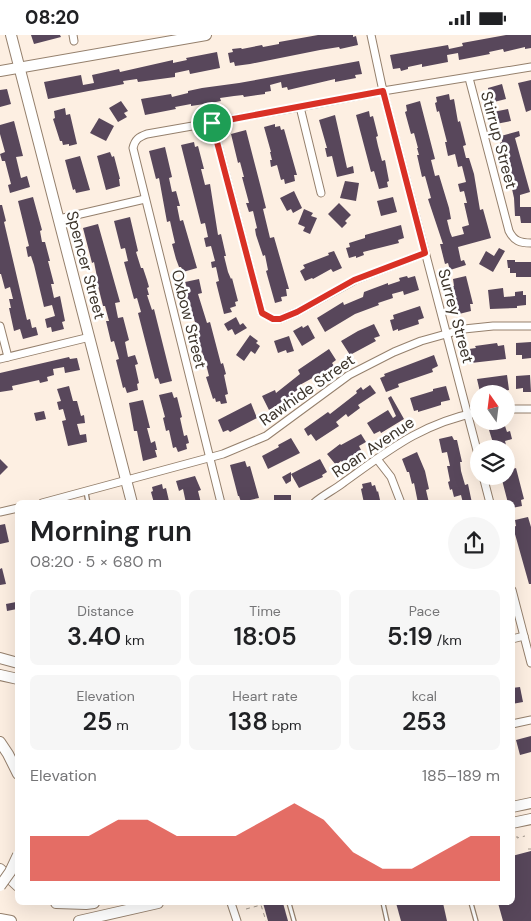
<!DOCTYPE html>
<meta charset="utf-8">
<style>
:root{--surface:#fff;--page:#f6f6f6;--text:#202124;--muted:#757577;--accent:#d93025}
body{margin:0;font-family:"DM Sans",sans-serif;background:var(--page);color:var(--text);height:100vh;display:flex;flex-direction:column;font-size:19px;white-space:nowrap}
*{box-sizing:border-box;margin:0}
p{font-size:16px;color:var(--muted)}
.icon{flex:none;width:28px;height:28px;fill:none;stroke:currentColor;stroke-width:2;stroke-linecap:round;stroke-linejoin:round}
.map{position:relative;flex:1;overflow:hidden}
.side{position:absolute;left:15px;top:465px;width:500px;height:405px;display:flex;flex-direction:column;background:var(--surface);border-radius:8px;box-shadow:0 5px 20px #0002}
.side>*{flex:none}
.needle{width:32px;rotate:346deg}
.buttons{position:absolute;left:470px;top:350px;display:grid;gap:10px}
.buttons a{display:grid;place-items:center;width:45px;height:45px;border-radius:50%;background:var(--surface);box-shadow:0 5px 20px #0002;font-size:25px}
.pin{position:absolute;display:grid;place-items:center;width:42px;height:42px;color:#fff;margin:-21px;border:2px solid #fff;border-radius:50%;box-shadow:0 1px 5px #0007}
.round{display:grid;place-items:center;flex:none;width:52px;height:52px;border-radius:26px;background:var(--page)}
.headline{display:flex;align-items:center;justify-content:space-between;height:85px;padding:0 15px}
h1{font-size:28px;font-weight:600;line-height:38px}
.figures{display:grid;grid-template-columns:repeat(3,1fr);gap:8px;height:85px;padding:5px 15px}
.figures div{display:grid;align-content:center;border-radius:8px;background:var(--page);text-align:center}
.figures b{font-size:25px;font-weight:600}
.figures small{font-size:14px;font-weight:400}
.figures p{font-size:14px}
.chart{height:140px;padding:10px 15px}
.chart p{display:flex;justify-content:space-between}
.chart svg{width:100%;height:90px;margin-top:5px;fill:var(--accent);opacity:.7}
.status{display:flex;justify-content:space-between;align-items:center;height:35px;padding:0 25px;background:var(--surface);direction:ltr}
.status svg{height:14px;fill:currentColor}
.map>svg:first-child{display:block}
.building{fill:#58475b}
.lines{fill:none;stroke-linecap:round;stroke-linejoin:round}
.lane-casing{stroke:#95806d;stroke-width:5.5}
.street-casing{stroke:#95806d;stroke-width:9}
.secondary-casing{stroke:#95806d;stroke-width:12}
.primary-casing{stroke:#95806d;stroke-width:12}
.path{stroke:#a4998e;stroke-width:1;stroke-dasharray:4 4;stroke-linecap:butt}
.lane{stroke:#fff;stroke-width:3}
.street{stroke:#fff;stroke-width:7}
.secondary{stroke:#fff;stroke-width:10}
.primary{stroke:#fff;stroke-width:10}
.secondary-bridge-casing{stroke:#95806d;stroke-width:12;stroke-linecap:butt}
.secondary-bridge{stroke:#fff;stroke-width:10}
.route-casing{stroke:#fff;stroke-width:10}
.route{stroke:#d93025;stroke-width:6}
.labels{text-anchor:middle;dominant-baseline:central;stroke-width:5;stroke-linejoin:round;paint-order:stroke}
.street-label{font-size:16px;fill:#3d352c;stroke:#fff}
</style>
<div class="status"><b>08:20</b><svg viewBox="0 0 49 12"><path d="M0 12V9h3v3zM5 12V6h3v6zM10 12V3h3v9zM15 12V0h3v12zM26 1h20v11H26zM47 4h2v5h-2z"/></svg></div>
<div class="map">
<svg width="531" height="886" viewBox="0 0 531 886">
<rect width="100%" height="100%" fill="#fdefe2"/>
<g class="building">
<path d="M31,0H60L61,2L34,9Z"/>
<path d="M318,0H353V2L356,1L358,10L340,14L339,12L320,15L250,29L235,31L234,27L230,28L228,18L233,17L232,14L241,13L242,14L262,10L263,12L279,9V7Z"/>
<path d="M506,0H531V13L525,14V12L504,17L503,14L489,17L490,19L459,25L458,18L447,20L448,27L422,32V29L408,32V34L401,36L400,33L393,34L390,20L448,10L449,14L463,11L462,8Z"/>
<path d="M217,17L220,33L190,39L189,35L175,38V42L138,47L137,44L123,46L124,49L48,64L44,47L81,40L83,50L94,48L92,40L119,34L120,37L173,25V28L187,25L186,23Z"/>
<path d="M359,26L362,39L355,40L356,43L335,47V44L288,55L287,52L282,53L281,47L270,50L271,56L265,57V59L244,62L243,60L234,61L220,63L221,66L211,68L191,71V69L175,72L176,74L145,80L141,64L171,59L172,62L188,58V56L202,53L239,48Z"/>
<path d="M531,45V75L526,77L518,48Z"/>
<path d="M502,49L506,64L490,68L488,53Z"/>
<path d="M7,54L11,69L0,72V55Z"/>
<path d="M449,59L450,65L454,64L458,87L460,86L466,110L463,111L466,123H469L474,139L480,175L483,174L491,203L458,212L461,226L464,225L466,230L450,235L448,228L445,229L440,209H443L428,164L431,163L425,141L422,142L417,120H419L417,113H418L414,98L411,99L405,77L407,76L406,70L420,66L435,124L431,125L435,141L439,140L449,173L451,184L447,185L450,197L452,202L464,199L462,192L469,190L464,168H467L464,156L460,157L458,149L466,147L462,131L458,132L455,119L448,121L445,107H447L439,76L437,77L435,68L437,67L436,62Z"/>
<path d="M121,66L128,76L124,78L127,82L118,87L109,73Z"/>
<path d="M65,73L66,80L70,79L77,109L69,111V109L63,110L62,106H60L53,84L55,83L54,76Z"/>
<path d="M508,74L511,86L496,89L493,77Z"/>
<path d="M369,76L370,82L373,81L378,101L376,102L378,111L382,126L385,125L389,146L387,147L388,152L379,154L374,136L371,137L356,80Z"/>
<path d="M335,80L347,133L353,131L354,138L337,142L332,121L327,122L325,113H327L319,85Z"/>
<path d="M99,83L114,91L106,106L90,98Z"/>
<path d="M14,86L23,121L16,122L21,143L27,141L30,152L10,158L8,150L11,149L5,126H2L0,119L5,117L0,99V90Z"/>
<path d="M275,89V92L280,91L281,95L284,94L297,140H294L295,146L285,149L284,144L281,145L277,130L271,132L270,125H272L270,117H271L264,92Z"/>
<path d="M246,95L261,153L266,173L263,174L270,203L274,202L289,254H286L287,261L281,262L282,266L275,268L266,236L268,235L265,220L263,221L256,200L255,194L257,193L253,176L249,177L246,168H249L242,142H244L240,127L238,128L231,99Z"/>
<path d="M519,96L520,101L515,103L530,157L520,160V172H531V188H521L520,181H515L514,163L512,154L515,153L511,138H509L500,108L502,107L501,101Z"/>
<path d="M194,107L195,112L198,111L204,134H201L205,150L210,149L218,200L221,199L226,221H224L228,237L231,244L232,243L238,266L235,267L236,271L230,273L232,277L224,279L216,247L219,246L216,232L212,233L211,227L215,226L211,211L206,212L204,203L208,202L205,188L201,189L181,110Z"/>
<path d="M165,112L172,142L169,143L172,157L176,156L180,171H177L180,186L183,185L197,233L183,237L181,232H179L176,224L172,209L175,208L172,195L170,186L167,187L159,143L156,144L149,116Z"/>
<path d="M110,117L112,122L114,121L120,144H119L120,151L106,155L97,121Z"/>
<path d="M80,121L90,155L76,158L75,154L73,155L65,125Z"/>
<path d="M345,146L359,148L356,166L340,163Z"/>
<path d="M294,156L302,173L293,178L291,174L287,176L280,163Z"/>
<path d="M33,162L42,195L40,196L42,207H45L50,226H48L54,249H51L54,263L60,261L65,286L62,287L64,294L52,297L51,292L47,293L45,284L55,281L52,270L44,272L34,230L31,221L28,222L26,212L29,211L18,166Z"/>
<path d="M393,162L397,177L381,181L377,166Z"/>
<path d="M339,168L351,180L345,186L347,188L342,193L328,179Z"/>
<path d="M0,170H2L6,186L4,187L27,285L30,284L32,293L36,292L38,300L23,304L20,294L14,296L9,273H11L9,264H13L10,252L5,254L1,239H0Z"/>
<path d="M304,174L313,178L311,181L317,183L310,199L303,196L305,192L298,189Z"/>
<path d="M130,182L138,216L136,217L141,233H143L147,245L149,252L147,253L149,260H147L152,275L154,274L172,346L160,349L158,343L155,344L138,278L141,277L137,263L134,264L124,227L128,226L125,213L121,214L114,186Z"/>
<path d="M98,189L120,267L115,268L118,283L123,282L129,305L125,307L128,322L135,320L138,329L135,330L139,348L137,349L138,355L127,358L125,352L123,353L116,325L119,324L114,306L111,307L106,286H109L105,271H103L98,251H97L95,242H97L94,227L92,228L83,193Z"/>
<path d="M401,190L404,203L398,205L399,208L363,217L364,220L356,223V221L349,223L346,213L350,212L349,208L365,203V200Z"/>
<path d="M499,213L505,216L493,237L479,229L486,216L494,221Z"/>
<path d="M334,216L342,233L333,237L331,234L313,244L312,243L305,246L300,236L305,233L303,230L329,220L328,218Z"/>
<path d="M507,225H515V227H531V242H516V238H510V233H508Z"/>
<path d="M407,241L408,243L415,241L419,255L404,260L403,256L392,259L393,263L378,268L379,270L355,279L325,297L317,283L343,267L344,270L363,262L364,257L388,248V250L400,246L399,243Z"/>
<path d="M466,241L473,269H470L471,276L459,279L451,251H454L453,244Z"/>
<path d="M199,244L202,258L198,259L207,288L210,287L221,329L223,328L226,339L224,340L228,359L225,360L227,368L221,369L220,366L216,367L215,363L213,364L206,342L209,341L205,325L202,317L200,318L195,297L198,296L184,254L187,253L185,247Z"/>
<path d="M503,253L504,262L515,261V257L523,256V260H526V270L517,271V273L490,274L488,255Z"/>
<path d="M420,271L424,283L418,285L419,289L398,296V294L393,296L390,285L394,284L393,280Z"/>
<path d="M236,282L240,290L243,288L247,293L235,300L232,294L228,296L224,289Z"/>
<path d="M374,289L380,301L374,303L376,306L350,320L341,306L358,296Z"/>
<path d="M308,290L315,303L302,311L293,296L302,291L303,293Z"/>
<path d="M250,300L258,306L256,308L260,311L255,319L251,316L244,326L236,320Z"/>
<path d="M289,301L294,316L287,318L286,315L278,318L274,306Z"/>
<path d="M531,307V323L522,324V320H516V308Z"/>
<path d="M497,308L498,311L504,310L506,324L471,328L469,314L476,313L475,311Z"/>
<path d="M329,314L336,325L332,328L334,331L298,351L300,353L292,359L293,361L269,375L262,361L275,355L276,358L300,339L298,335Z"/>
<path d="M434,320L438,331L432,334L433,337L398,349L399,352L386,357L380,343L385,341L384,339Z"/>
<path d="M69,322L70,324L77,323L80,335L65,338L64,332L53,334L54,340L47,342L48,346L40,348L39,345L12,351L13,355L0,357V338Z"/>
<path d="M507,340L509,355L488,359H485L484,356L480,357L477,344Z"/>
<path d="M530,340L531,357H523V353L516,354V341Z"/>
<path d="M370,350L376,358L358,370L360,373L348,382L346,379L336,387L339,391L316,406L311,399L308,401L304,394L328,377L330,379L357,358L356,356L361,352L363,355Z"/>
<path d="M69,351L73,366H77L81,381L84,380L85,388L77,389L80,400L86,399L87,407L68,411L62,386L66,385L63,374L59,375L57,367L61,366L57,354Z"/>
<path d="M446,351L450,365L441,367V370L428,374L418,377V375L414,376L410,363L433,356V354Z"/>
<path d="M172,357L174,363L177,362L182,382L180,383L184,401L187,400L189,408L186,409L187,414L178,417L176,412L173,413L169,395L166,396L163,383L165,382L159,360Z"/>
<path d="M391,361L404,384L381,398L380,396L374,399L367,388L388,375L393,383L396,381L388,363Z"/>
<path d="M143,365L150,393H147L151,408L155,406L157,415H155L157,422L143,426L137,396H134L129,368Z"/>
<path d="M251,368L257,383L230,397L228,395L223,397L218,385Z"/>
<path d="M44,376L46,384L36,386L34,378Z"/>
<path d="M505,391L507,397L510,396L512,404L505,406L507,414H495L489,395Z"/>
<path d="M361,399L366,407L359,411L361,415L343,428L341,426L336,430L327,419L340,409L341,410Z"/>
<path d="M452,401L454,405H457L462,427H460L461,436L465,450L468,449L472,468H463L461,460L454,462L452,454L450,455L448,447L450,446L447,431H450L447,417L442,418L439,404Z"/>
<path d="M291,403L300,418L268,434L262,421L279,412L278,410Z"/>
<path d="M417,417L425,436L429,454L426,455L429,468H418L414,448L412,449L409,437H407L402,424Z"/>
<path d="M508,417L513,434L516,433L524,464L521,465L522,471L512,473V468H508L502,445L505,444L504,441H506V418Z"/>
<path d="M0,424L8,432L0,440Z"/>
<path d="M320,424L327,437L322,440L323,442L299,453L291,439Z"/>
<path d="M245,426L247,432L250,431L259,463L241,467L239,461H238L230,430Z"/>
<path d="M291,437V446L286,449L282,442Z"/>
<path d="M195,441L201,455L198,456L201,468H186L183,454L179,456L176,446Z"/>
<path d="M371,447L372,451L375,450L377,457L378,456L380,465L364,468L361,454L363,453L362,449Z"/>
<path d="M162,449L163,454L166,453L169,466L154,468L151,457L153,456L152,452Z"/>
<rect x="274" y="460" width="17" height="8"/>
<path d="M528,482L531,492V549H529L513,492L516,491L515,485Z"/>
<path d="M5,489L9,507L0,509V490Z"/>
<path d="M2,533L6,549L0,550V534Z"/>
<path d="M16,567L17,574L7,576L6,569Z"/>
<path d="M520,652L523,667L512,669V653Z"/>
<path d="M531,701V717L520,720L516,705Z"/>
<path d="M531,816V886H503L498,868H512V821Z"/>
<path d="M263,868H283L288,886H268Z"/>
<path d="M396,868H443L447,886H401Z"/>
</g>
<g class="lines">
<g class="lane-casing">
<g id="lane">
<path d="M86,457L88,468"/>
<path d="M289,868L294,886"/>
<path d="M383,868L387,886"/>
<path d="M471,868L476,886"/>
</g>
</g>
<g class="street-casing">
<g id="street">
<path d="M73,0L74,6"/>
<path d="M371,0L383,56L479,423"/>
<path d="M469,43L509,196C514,206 520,208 531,208"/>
<path d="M300,72L321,158"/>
<path d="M212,87L262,278L273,284H280L297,277L355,245L425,218"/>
<path d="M59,184L145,164"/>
<path d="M0,291L8,322"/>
<path d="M0,324L90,302"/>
<path d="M506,374H531"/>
<path d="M377,424L391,442L401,468"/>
<path d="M483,441L490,468"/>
<path d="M42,468L223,419L266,401L349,340L394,317L421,306L464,294L493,291H531"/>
<path d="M221,468L133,113C135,104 139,102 147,99L300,72L383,56L531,32"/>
<path d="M314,468C323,460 334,455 343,448C389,415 422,388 479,377"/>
<path d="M0,477L18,473"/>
<path d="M512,555L531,628"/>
<path d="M512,604L524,601"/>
<path d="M512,689L531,685"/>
<path d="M231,868L237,886"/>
</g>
</g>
<g class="secondary-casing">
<g id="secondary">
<path d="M11,0L132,468"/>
<path d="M0,36L206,0"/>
<path d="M0,707L8,719L18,739"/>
<path d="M0,834L18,851"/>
<path d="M56,868L86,869L94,868"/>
<path d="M0,884L11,886"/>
<path d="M79,886L158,868"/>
</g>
</g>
<g class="primary-casing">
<g id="primary">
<path d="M0,623L18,628"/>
<path d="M0,640L18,644"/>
<path d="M512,772L531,768"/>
<path d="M512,788L531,784"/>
</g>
</g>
<g class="path">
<path d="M517,801V803L525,801"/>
<path d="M528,814H531"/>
<path d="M246,874L261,870L266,886"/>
</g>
<use href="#lane" class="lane"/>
<use href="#street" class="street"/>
<use href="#secondary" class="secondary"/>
<use href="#primary" class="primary"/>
<g class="secondary-bridge-casing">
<path id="secondary-bridge" d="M0,851L10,837L18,820"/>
</g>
<use href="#secondary-bridge" class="secondary-bridge"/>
</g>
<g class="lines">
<g class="route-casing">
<path id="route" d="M383,56L425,218L354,245L297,277L280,284H273L262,278L212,88Z"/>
</g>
<use href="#route" class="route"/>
</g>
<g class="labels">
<g class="street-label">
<text transform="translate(499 105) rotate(75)">Stirrup Street</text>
<text transform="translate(86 230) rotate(75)">Spencer Street</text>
<text transform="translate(456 281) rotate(75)">Surrey Street</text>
<text transform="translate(189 284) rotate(76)">Oxbow Street</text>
<text transform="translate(307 355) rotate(-35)">Rawhide Street</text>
<text transform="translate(373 412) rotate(-34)">Roan Avenue</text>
</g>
</g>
</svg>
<div class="buttons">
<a><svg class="needle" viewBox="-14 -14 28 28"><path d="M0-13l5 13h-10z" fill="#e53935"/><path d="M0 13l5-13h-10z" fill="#757577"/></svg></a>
<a><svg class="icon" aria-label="layers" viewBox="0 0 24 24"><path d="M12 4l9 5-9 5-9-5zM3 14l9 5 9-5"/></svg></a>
</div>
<div class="pin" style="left:212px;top:88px;background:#1e9e55"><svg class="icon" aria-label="arrive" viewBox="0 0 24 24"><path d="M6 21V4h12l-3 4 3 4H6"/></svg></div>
<section class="side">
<div class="headline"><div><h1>Morning run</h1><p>08:20 · 5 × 680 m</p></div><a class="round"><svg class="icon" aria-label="share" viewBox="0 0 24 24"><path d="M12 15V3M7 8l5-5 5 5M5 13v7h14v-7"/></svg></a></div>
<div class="figures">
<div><p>Distance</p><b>3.40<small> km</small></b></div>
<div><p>Time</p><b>18:05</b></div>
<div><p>Pace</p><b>5:19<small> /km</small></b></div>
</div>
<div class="figures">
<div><p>Elevation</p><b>25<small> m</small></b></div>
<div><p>Heart rate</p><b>138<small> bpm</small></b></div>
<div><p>kcal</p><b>253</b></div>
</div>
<div class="chart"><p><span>Elevation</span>185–189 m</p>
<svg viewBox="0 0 160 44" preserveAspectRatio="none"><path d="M0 44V22L10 22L20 22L30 14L40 14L50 22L60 22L70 22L80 14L90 6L100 14L110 30L120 38L130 38L140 30L150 22L160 22V44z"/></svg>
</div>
</section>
</div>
